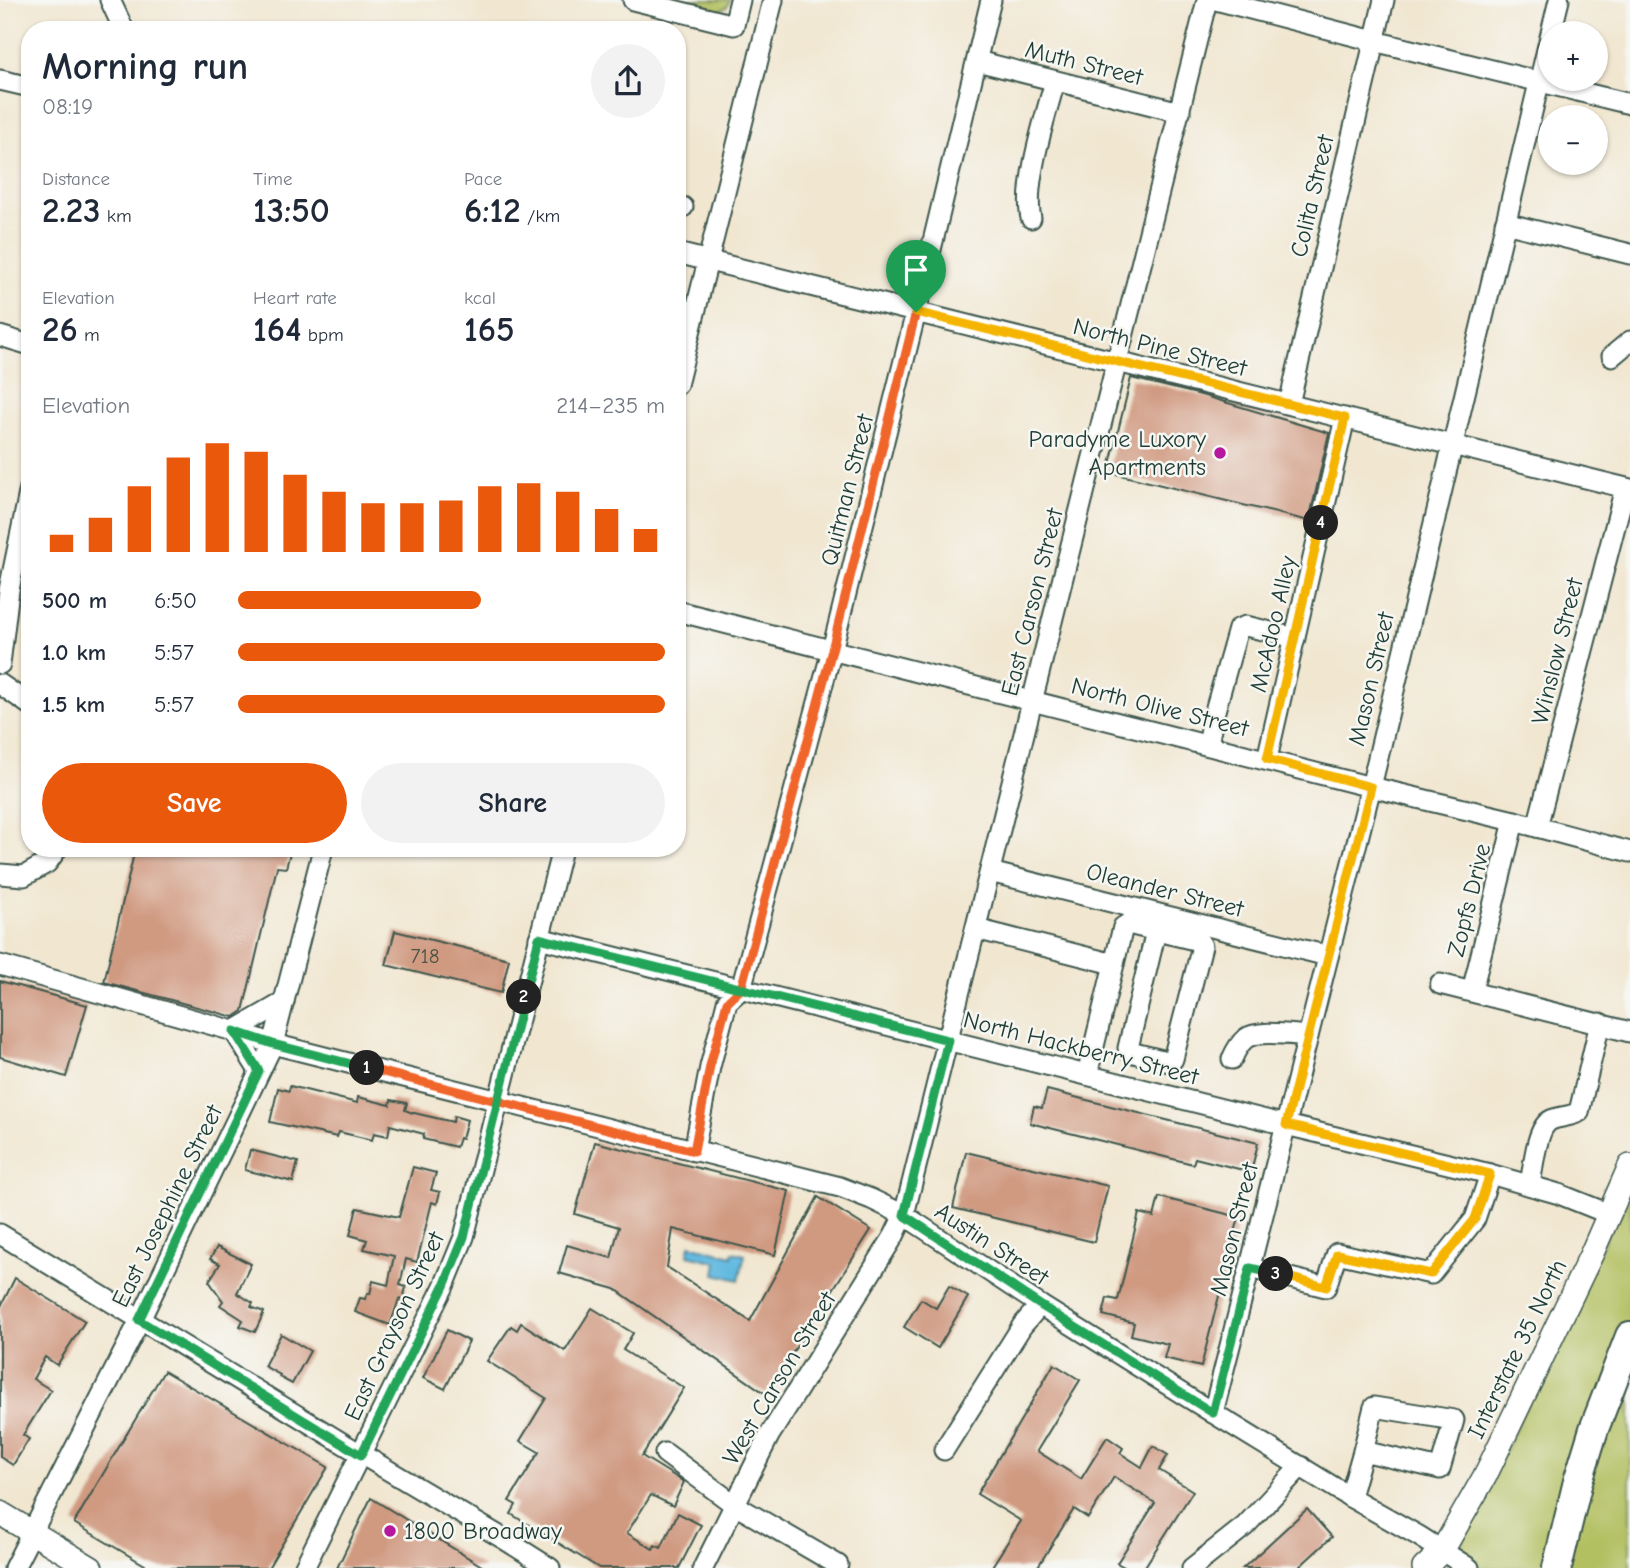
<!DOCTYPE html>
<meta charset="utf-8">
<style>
:root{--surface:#fff;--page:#f2f2f3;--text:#1f2937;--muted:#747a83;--accent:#ea580c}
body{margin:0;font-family:"Comic Neue",sans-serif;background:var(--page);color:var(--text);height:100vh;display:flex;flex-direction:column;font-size:26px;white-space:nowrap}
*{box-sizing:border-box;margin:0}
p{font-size:23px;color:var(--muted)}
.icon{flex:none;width:38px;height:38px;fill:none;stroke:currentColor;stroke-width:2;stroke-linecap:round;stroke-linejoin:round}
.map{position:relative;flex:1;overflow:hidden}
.drawer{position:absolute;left:21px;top:21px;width:665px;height:836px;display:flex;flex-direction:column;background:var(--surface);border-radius:28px;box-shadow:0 2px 5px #0004}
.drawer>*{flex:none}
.tools{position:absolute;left:1538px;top:21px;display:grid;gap:14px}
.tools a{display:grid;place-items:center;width:70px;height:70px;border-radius:50%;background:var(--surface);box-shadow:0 2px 5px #0004;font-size:35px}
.pin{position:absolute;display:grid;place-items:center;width:60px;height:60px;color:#fff;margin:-72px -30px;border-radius:50% 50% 50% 0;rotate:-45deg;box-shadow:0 0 7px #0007}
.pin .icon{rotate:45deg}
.km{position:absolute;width:35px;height:35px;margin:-18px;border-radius:50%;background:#222;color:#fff;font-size:19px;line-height:35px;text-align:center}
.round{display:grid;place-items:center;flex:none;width:74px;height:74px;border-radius:37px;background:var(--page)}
.overview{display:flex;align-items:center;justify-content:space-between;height:119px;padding:0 21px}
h1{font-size:38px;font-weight:600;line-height:52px}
.stats{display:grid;grid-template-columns:repeat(3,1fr);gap:10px;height:119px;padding:7px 21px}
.stats div{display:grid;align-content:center}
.stats b{font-size:35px;font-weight:600}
.stats small{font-size:19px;font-weight:400}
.stats p{font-size:19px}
.chart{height:196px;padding:14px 21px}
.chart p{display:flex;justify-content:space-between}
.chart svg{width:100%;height:126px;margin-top:7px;stroke:var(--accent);stroke-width:6}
.action{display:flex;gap:14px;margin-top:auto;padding:14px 21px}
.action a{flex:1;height:80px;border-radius:42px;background:var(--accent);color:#fff;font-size:28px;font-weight:600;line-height:80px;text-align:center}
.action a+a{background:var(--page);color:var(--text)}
ul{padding:0 21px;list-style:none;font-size:23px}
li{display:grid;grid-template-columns:112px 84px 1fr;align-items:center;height:52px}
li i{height:18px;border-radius:9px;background:var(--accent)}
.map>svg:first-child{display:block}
.green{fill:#b3c062;stroke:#697e4b;stroke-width:2}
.water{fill:#64bae1;stroke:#427c8a;stroke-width:2}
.building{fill:#d09a81}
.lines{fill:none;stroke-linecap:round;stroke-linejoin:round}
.minor-casing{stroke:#3e564c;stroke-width:23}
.major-casing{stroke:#3e564c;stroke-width:26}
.highway-casing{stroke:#3e564c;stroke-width:32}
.minor{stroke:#fff;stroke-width:19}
.major{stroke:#fff;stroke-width:23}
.highway{stroke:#fff;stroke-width:28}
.split-1-casing{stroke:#fff;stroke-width:14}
.split-2-casing{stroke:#fff;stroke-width:14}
.split-3-casing{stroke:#fff;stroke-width:14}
.split-4-casing{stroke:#fff;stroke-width:14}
.split-5-casing{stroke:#fff;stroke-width:14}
.split-1{stroke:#f0652b;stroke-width:9}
.split-2{stroke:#22a559;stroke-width:9}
.split-3{stroke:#22a559;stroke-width:9}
.split-4{stroke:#f5b400;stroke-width:9}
.split-5{stroke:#f5b400;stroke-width:9}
.poi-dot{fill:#b5179e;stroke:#f6f6f2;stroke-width:2.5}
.labels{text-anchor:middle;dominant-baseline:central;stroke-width:5;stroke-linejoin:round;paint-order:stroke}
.number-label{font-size:21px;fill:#4b5447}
.street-label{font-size:24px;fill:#1f3d34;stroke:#f6f6f2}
.poi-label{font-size:24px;fill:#1f3d34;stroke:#f6f6f2;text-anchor:end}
</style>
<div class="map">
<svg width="1630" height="1568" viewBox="0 0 1630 1568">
<rect width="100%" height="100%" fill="#f6f6f2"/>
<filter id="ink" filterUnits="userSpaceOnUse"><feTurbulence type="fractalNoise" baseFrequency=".0143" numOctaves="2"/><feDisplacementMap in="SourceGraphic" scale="14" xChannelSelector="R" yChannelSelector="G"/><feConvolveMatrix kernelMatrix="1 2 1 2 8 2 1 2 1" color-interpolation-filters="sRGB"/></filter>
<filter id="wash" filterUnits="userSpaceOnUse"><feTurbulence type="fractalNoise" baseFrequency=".00686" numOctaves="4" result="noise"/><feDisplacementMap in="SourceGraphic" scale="28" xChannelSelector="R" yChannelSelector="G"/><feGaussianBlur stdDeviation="1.57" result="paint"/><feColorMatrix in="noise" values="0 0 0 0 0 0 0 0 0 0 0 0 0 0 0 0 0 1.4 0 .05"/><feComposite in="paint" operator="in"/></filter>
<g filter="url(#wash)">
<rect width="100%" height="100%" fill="#f1e7d1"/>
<g class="green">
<path d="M669,0H730L727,7L718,11Z"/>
<path d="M1630,1187V1568H1461V1544Z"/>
</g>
<path class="water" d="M690,1245L732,1256L733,1252L745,1255L739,1280L715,1274L717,1262L688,1255Z"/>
<g id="blocks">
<g class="building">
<path d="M1131,378L1201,395L1329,433L1309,521L1108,472Z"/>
<path d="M135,849H291L286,868L277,867L243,1011L234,1017L104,982Z"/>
<path d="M395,931L509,959L501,993L386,965Z"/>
<path d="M0,981L87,1005L66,1077L0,1057Z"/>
<path d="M290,1086L357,1103L358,1097L390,1105L391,1100L407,1103L405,1110L410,1112L453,1122L454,1116L467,1120L462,1139L459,1138L456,1147L423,1139L424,1134L390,1125L388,1136L374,1133L372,1140L339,1132L337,1137L270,1122L278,1088L289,1091Z"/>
<path d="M1047,1090L1258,1143L1251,1172L1195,1158L1193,1164L1030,1123L1034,1106L1042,1108Z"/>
<path d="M595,1142L789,1191L775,1255L673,1229L667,1267L750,1321L818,1197L871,1230L766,1394L615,1289L559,1273L567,1245L611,1258L619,1227L575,1214Z"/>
<path d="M250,1150L298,1162L293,1182L245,1170Z"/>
<path d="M966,1152L1108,1186L1094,1242L953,1208Z"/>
<path d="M413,1167L436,1173L431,1190L440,1192L437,1204L432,1202L417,1262L406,1259L400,1285L406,1287L403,1300L399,1299L390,1325L355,1312L360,1298L365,1299L368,1293L370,1294L373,1281L388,1285L394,1256L364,1249L367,1240L350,1235L357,1208L399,1217Z"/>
<path d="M1159,1197L1239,1217L1201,1367L1164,1358L1168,1344L1131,1335L1134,1323L1103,1315L1107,1298L1118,1300L1139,1213L1154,1217Z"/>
<path d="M217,1247L251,1264L237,1293L253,1303L251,1307L264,1312L255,1332L240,1326L243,1320L220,1305L223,1301L209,1281L220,1264L210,1259Z"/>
<path d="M15,1278L85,1321L57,1365L45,1357L33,1379L51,1390L23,1435L29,1439L13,1465L0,1457V1308Z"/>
<path d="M949,1286L968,1297L938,1348L904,1327L921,1299L936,1308Z"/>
<path d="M592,1308L633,1333L623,1350L684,1388L642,1456L684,1482L673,1506L651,1495L627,1533L653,1549L655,1545L661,1548L678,1513L701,1525L679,1568H599L511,1514L516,1505L509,1501L539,1452L520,1441L546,1398L487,1361L511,1326L517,1330L521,1323L565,1351Z"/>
<path d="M447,1330L469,1341L445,1389L423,1378Z"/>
<path d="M281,1334L310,1351L292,1384L279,1377L280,1375L264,1366Z"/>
<path d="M1054,1364L1080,1380L1037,1451L1081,1479L1107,1437L1123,1448L1120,1453L1142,1467L1153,1446L1168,1455L1159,1470L1193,1491L1144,1568H1126L1117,1563L1155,1503L1114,1477L1088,1518L1074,1509L1037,1568H991L1021,1521L977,1494Z"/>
<path d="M164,1371L328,1467L268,1568H150L74,1523Z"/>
<path d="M371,1498L485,1568H337Z"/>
<path d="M1307,1509L1332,1537L1298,1568H1243Z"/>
</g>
</g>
</g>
<g filter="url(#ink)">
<use href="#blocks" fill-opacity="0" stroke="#3e564c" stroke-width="2"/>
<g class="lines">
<g class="minor-casing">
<g id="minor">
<path d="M110,0L124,30"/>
<path d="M633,0L734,25L740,0"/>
<path d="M1216,0L1374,41L1630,104"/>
<path d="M1551,33L1559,0"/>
<path d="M977,61L1180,112"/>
<path d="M0,80L30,87"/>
<path d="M677,206L683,207"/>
<path d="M1031,218C1023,185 1046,115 1055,81"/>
<path d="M1505,223L1630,254"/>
<path d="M677,253L1630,489"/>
<path d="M0,336L30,345"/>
<path d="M1612,356L1630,341"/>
<path d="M677,385L773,0"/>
<path d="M1289,404L1384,0"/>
<path d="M677,611L1371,787L1514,821L1630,852"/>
<path d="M0,664L9,590L30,488"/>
<path d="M0,684L30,705"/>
<path d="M1208,745L1213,718L1238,629L1246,626L1295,638"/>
<path d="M1267,759L1345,418"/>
<path d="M1537,827L1625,488"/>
<path d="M990,872L1328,956"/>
<path d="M0,874L24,876L47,863L57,849"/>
<path d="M976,929L1114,964"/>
<path d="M539,938L1286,1125L1490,1174L1559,1194L1609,1214"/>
<path d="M0,965L248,1035L273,1044L840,1187L871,1199L904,1215L1040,1305L1213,1413L1350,1497L1419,1536L1469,1568"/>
<path d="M1440,984L1630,1032"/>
<path d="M1472,991L1514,821"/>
<path d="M1232,1059C1235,1052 1239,1044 1245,1039C1257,1029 1292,1035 1308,1036"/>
<path d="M259,1071L234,1031L284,1002"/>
<path d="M1087,1075L1123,927L1128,924L1199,941L1202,946L1173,1059L1170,1062L1130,1052L1128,1048L1156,931"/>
<path d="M694,1151L710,1067L727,1002L741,989L832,650L916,312L991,0"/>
<path d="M1530,1185C1533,1169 1536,1127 1551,1120C1560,1116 1570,1117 1579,1112L1600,1023"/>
<path d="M0,1234L344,1444L504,1539L550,1568"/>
<path d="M1250,1268L1326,1287L1337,1253L1431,1274L1475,1219L1490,1174"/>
<path d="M1213,1413L1371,787L1550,37"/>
<path d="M944,1450L1022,1326L1040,1305"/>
<path d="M665,1453L735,1505L838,1565L836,1568"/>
<path d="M1350,1497L1363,1451L1440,1469L1454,1420L1374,1407L1363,1451"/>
<path d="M14,1568L140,1320L273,1044L323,849"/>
<path d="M304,1568L444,1286L464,1237L562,849"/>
<path d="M703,1568L769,1436L894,1236L904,1215L1207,0"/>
<path d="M1192,1568L1245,1526L1301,1466"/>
</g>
</g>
<g class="major-casing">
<g id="major">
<path d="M0,1513L91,1568"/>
<path d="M1424,1568L1442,1551L1485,1476L1592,1253L1630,1166"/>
</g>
</g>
<g class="highway-casing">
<path id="highway" d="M1557,1568L1578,1481L1594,1429L1630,1336"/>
</g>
<use href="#minor" class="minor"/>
<use href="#major" class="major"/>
<use href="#highway" class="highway"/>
</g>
</g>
<g class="lines" filter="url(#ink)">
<g class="split-1-casing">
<path id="split-1" d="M367,1068L694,1151L710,1066L727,1002L741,989L832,650L916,312"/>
</g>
<g class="split-2-casing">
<path id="split-2" d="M367,1068L273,1044L234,1031L259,1071L139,1320L361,1455L444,1286L464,1237L524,997"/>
</g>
<g class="split-3-casing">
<path id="split-3" d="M524,997L539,938L948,1040L904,1215L1040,1305L1213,1413L1250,1268L1276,1274"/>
</g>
<g class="split-4-casing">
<path id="split-4" d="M1276,1274L1326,1287L1337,1254L1431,1274L1475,1219L1490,1174L1286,1125L1371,787L1267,759L1321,523"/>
</g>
<g class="split-5-casing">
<path id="split-5" d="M916,312L1345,418L1321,523"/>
</g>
<use href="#split-1" class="split-1"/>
<use href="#split-2" class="split-2"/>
<use href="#split-3" class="split-3"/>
<use href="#split-4" class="split-4"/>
<use href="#split-5" class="split-5"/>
</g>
<g class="poi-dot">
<circle cx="1220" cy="453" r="7"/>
<circle cx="390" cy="1531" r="7"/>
</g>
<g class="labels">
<g class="number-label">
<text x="425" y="956">718</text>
</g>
<g class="street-label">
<text transform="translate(1084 63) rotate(14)">Muth Street</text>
<text transform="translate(1312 196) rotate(-77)">Colita Street</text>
<text transform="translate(1160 347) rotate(14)">North Pine Street</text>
<text transform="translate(847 490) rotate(-76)">Quitman Street</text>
<text transform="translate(1032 602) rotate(-76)">East Carson Street</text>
<text transform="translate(1273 624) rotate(-77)">McAdoo Alley</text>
<text transform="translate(1557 651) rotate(-76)">Winslow Street</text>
<text transform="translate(1371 679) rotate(-77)">Mason Street</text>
<text transform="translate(1160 707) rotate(14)">North Olive Street</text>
<text transform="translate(1165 890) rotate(14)">Oleander Street</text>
<text transform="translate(1469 900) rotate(-76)">Zopfs Drive</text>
<text transform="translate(1081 1048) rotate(14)">North Hackberry Street</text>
<text transform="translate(167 1206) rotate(-64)">East Josephine Street</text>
<text transform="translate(1234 1229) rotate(-76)">Mason Street</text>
<text transform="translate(992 1244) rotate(33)">Austin Street</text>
<text transform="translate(394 1326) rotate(-65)">East Grayson Street</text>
<text transform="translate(1517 1349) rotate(-64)">Interstate 35 North</text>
<text transform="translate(779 1378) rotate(-59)">West Carson Street</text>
</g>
<g class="poi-label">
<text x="1206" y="439">Paradyme Luxory<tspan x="1206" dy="28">Apartments</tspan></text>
<text x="404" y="1531" text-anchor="start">1800 Broadway</text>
</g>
</g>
</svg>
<div class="tools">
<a>+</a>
<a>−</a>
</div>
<div class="pin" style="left:916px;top:312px;background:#1e9e55"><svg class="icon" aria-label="arrive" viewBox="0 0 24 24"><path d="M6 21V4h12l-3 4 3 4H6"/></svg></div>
<b class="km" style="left:367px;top:1068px">1</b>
<b class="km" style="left:524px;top:997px">2</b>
<b class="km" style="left:1276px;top:1274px">3</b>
<b class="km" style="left:1321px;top:523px">4</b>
<section class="drawer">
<div class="overview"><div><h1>Morning run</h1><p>08:19</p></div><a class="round"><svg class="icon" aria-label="share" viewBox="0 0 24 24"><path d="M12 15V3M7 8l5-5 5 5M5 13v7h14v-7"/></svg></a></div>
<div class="stats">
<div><p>Distance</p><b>2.23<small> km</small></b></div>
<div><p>Time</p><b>13:50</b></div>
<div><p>Pace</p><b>6:12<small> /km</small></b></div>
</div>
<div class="stats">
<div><p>Elevation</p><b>26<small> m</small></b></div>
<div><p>Heart rate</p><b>164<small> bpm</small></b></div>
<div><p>kcal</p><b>165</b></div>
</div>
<div class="chart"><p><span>Elevation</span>214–235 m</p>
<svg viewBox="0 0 160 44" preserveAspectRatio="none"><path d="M5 44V38M15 44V32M25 44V21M35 44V11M45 44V6M55 44V9M65 44V17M75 44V23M85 44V27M95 44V27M105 44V26M115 44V21M125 44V20M135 44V23M145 44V29M155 44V36"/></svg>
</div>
<ul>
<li><b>500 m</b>6:50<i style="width:57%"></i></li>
<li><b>1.0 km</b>5:57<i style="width:100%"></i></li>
<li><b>1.5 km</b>5:57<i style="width:100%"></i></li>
</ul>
<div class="action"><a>Save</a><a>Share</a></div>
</section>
</div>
